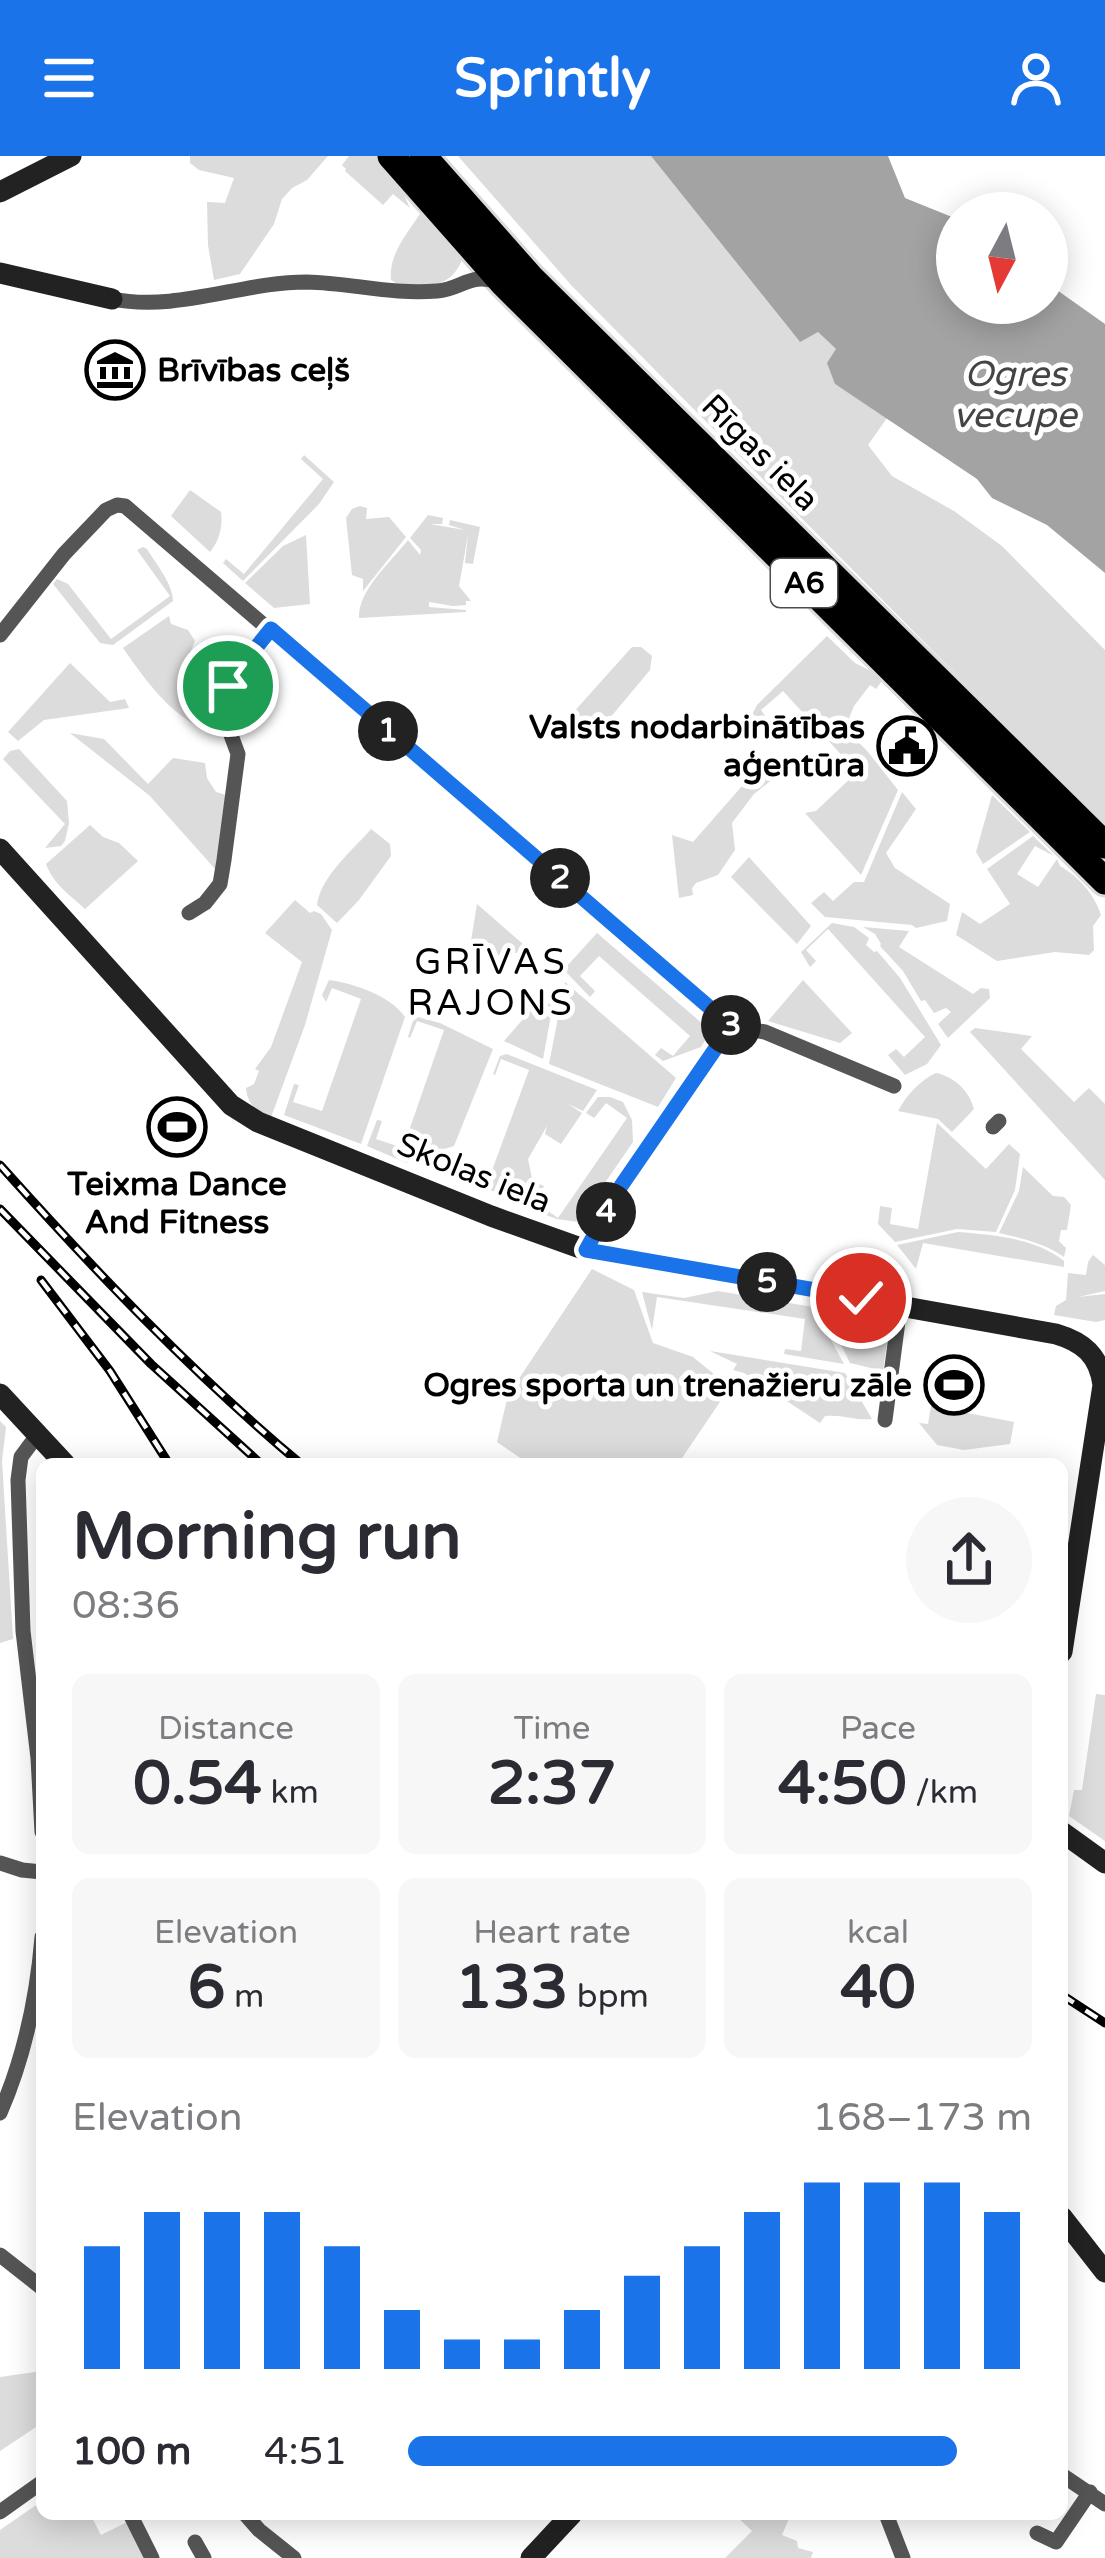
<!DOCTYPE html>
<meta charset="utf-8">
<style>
:root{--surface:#fff;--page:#f7f7f7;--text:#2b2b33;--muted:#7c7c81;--accent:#1a73e8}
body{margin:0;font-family:"Varela Round",sans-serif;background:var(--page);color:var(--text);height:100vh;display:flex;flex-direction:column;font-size:45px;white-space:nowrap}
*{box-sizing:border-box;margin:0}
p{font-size:39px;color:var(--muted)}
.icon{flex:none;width:66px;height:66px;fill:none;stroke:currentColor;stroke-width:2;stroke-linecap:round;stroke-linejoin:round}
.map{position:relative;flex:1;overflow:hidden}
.details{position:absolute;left:36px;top:1302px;width:1032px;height:1062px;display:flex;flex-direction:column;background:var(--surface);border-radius:18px;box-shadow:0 6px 30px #0003}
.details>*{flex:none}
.needle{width:78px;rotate:187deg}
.tools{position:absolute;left:936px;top:36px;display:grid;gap:24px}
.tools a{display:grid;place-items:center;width:132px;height:132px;border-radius:50%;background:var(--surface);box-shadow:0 6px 30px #0003;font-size:60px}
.pin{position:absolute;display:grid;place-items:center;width:102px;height:102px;color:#fff;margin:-51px;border:6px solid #fff;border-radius:50%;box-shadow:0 3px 12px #0007}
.km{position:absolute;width:60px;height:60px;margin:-30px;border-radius:50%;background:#222;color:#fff;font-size:33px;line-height:60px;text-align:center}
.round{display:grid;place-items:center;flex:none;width:126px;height:126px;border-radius:63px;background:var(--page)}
.headline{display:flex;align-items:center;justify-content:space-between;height:204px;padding:0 36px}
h1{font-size:66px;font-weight:800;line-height:90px}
.metrics{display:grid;grid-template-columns:repeat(3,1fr);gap:18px;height:204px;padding:12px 36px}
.metrics div{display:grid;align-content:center;border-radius:18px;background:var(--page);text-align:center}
.metrics b{font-size:60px;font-weight:800}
.metrics small{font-size:33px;font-weight:400}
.metrics p{font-size:33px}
.chart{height:336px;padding:24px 36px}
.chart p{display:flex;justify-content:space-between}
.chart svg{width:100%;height:216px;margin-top:12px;stroke:var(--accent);stroke-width:6}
ul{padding:0 36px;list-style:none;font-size:39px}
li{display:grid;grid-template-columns:192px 144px 1fr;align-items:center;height:90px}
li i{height:30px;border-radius:15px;background:var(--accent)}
header{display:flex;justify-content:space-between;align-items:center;height:156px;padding:0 36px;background:var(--accent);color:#fff;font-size:54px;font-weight:800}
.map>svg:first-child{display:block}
.green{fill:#dcdcdc}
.water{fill:#a3a3a3}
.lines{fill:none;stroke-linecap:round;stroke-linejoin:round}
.highway-casing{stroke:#dbdbdb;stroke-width:33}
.street{stroke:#555;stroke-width:15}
.secondary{stroke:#222;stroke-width:21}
.highway{stroke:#000;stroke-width:27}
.rail-casing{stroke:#000;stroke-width:9}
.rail{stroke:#fff;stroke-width:4.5;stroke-dasharray:14;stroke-linecap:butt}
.route-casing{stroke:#fff;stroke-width:24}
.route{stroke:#1a73e8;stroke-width:15}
.labels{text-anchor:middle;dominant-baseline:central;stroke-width:10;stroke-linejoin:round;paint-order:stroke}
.shield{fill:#fff;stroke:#4c4c4c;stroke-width:3}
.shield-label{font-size:30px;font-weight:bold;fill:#000}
.poi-label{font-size:33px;font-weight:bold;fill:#000;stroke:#fff;text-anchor:end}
.street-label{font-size:33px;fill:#000;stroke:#fff}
.water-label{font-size:36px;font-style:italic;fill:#444;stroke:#fff}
.neighbourhood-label{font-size:36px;letter-spacing:3px;fill:#000;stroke:#fff}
</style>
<header><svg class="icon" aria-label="menu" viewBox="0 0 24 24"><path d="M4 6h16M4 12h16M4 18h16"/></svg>Sprintly<svg class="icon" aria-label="person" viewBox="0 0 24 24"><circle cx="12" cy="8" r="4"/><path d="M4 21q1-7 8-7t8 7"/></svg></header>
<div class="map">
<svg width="1105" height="2402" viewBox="0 0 1105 2402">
<rect width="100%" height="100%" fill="#fff"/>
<g class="green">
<path d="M190,0H328L307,24L292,32L282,43L274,68L240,118L214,124L208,89L207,46L225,47L234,22L199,14L190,7Z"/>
<path d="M349,0H374L403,37L410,52L393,38L383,49L345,15L346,13L342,9Z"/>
<path d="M458,0H651L799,185L818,176L837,194L835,228L887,262L868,289L892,320L954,355L1002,390L1105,494V669L572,130Z"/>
<path d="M424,51L457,88L462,104C449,135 425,130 396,127L391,124C388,96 411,74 424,51Z"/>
<path d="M304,299L334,326L319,348L243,425L223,407L226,403L244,418L323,323L301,303Z"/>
<path d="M190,334L221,356C223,371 219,385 210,396L171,360Z"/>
<path d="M360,350L367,352L366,363L389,361L406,381L363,435V423L352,419L346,362L352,353Z"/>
<path d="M428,359L443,362L442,368H430L465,374L449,369L450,364L480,371L473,408L465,407L468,379L459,430L471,445H466V449L453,450L429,446V451L466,454V456L359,462C358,434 391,406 408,384L420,399L421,394L410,382Z"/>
<path d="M306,379L310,448L274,452L245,427L283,390Z"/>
<path d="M143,391L147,393C156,408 173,428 173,445L113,489L100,487L53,428L57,423L68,428L111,483L170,440L137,394Z"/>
<path d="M169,460L171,468L188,474L195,485L185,509L189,533L206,554L209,577C168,556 149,529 123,492Z"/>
<path d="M827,480L855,507L873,516L882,525L876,533L870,529L854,550L845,572L868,596L898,634L861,719L805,657L816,655L857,616L783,535L761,554L771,568L764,576L750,562L757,549Z"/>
<path d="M632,491H641L652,500L650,514L594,581L576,578L570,570L571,559Z"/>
<path d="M70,507L110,546L125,543L129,552L44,564L18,585L8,576Z"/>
<path d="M70,577L104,583L148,628L173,602L205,607L207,622L216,636L226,639L216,714L150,640Z"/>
<path d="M19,593L67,645L69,667L65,685L61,690L45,692L65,668L3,603L10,595Z"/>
<path d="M770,598L779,612L778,619L754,638L732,667L735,694L718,719L696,727L692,732L693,739L679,742L672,679L693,686Z"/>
<path d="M902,636L916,653L886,697L895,712L950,748L947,765L916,772L912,769L825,761L811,747L824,736L833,745L854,726H864Z"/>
<path d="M992,639L1030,676L983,708L976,696Z"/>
<path d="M90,669L103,681L119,687L138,705L85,753C69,738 54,729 46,708Z"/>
<path d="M371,673L390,688L391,700L359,744L337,767L317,749C321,720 352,695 371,673Z"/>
<path d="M1033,680L1054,700L1035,690L1017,718L1038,731L1057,703L1060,710C1078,720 1095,739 1101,759L1093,770L1094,794L1089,799L1055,796L997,805L956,779L962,756L980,768L1010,748L987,713Z"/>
<path d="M749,701L811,770L797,788L731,721Z"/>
<path d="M295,744L310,757L314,755L321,758L332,774L305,869L270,964C258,956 247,948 246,932L254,928L259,915L255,913L271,891L302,806L265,777Z"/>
<path d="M477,748L531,795L473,802L471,785Z"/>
<path d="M832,767L854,771L869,782L866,789L874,796L877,795L900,822L941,889L927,908L905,919L888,899L896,893L904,901L925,881L828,773L806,794L816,805L810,811L801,796Z"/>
<path d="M863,771L909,775L899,791L973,838L981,832L989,833L990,842L948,882L938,868L951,856L946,852L934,857L925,844L921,845L903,815L880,790L881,788L875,778Z"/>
<path d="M597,777L711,875L701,891L663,905L655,899L661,892L673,900L690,880L599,800L580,820L595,835L590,841L566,816L567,810Z"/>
<path d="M329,824C353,827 391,840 405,861L361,988L284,959L294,928L299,929L293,946L322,955L361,843L332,832L326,846L322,839Z"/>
<path d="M803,824L852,877L840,887L768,865Z"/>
<path d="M565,826L676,922L658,951L549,908Z"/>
<path d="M549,833L555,837L543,903L504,885Z"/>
<path d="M418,861L440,867L493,893L454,990L421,1000L407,1007L367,990L377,964L382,965L376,983L403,992L444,874L417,865L410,882L408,881L413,865Z"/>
<path d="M975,872L1032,880L1021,893L1074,946L1089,932L1105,948V1024L970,876Z"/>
<path d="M507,898L597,934L583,955L568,948L582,957L561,988L545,978L547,970L528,1003L533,1027L509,1034L510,1030L500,1037L451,1023L460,1000L465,1002L459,1019L487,1028L529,914L501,903L495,919L493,918L500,900Z"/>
<path d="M936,917C955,921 969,935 974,953L952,976L938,963L898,955C906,940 920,924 936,917Z"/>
<path d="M598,941H610L623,946L632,964L633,986L578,1066L557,1063L502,1043L507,1037L535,1030L537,1027L544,1030L535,1046L558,1062L627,962L606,947L594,962L586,957Z"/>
<path d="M937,967L986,1013L1009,988L1020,998L1015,1034L996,1076L957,1073L895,1086L878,1068L880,1050L892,1052L890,1068L918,1073Z"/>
<path d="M1023,1011L1053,1040L1064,1041L1071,1049L1067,1074H1061L1059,1085L1066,1092L1064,1101C1046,1088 1022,1082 999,1077L1019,1035Z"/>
<path d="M958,1076C994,1079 1035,1082 1064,1105V1111L923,1087L916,1113L897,1089Z"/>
<path d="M1093,1099L1105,1109V1135L1078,1141L1105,1138V1164L1096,1166L1054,1159L1056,1150L1066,1144L1068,1117L1086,1119L1088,1106Z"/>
<path d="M592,1113L634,1134L653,1187L693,1201L730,1231L678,1308H529L497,1286L508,1239Z"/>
<path d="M718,1135L813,1151L844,1208L784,1198L785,1193L801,1195L805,1163L657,1141L652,1174L642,1136L684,1142Z"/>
<path d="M824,1154L890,1164L883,1215L850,1207Z"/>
<path d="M710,1195L845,1217L872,1263C856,1265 842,1258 825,1260L820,1267L744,1217L733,1214L737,1208Z"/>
<path d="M931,1250L1014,1266L1010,1288L964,1294L937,1289L919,1267L928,1268Z"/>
<path d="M0,1265L6,1271L2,1305L13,1483L0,1487Z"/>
<path d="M1096,1538L1105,1539V1685L1069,1660L1074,1634H1082Z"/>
<path d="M42,2215V2267L0,2295V2221Z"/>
<path d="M42,2345V2358H90L101,2379L129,2365L144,2402H0V2374Z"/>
<path d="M734,2358H791L782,2379L797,2385L798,2392L813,2396L811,2402H725L752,2375Z"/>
</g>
<path class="water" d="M651,0H888L905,42L957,63V147H1047V127L1105,168V417L1047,369L992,342L977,323L835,228L827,207L836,193L818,176L800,186Z"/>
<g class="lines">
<g class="highway-casing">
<g id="highway">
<path d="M391,0L504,128L1105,725"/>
<path d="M423,0L530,121L1105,689"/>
</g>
</g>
<g class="street">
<path d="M112,143C178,156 241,126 307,126C351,127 393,139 437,135C463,133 469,116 499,126"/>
<path d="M0,479L64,398L106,354L117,349L125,350L731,870L765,876L894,930"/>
<path d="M189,757L205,747L220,728L224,704L238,598L228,571L229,525L271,474"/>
<path d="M993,971L999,965"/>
<path d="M586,1094L621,1030L731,870"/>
<path d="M885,1264L900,1150"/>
<path d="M38,1278L21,1301L18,1324L23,1475L38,1602L42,1676"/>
<path d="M0,1707L22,1714L42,1716"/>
<path d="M0,1957C24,1902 37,1841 42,1781"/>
<path d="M0,2099L42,2132"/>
<path d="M1062,2319L1105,2348"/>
<path d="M0,2356L42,2326"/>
<path d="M130,2358L152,2402"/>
<path d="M245,2358L259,2374L294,2402"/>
<path d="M886,2358L903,2402"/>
<path d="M1037,2377L1056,2386L1090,2336"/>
<path d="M195,2386L204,2402"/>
</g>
<g class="secondary">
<path d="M0,36L71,0"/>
<path d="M0,117L112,143"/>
<path d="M0,693L231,949L258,966L491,1060L586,1094L1056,1178C1083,1186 1099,1199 1103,1229L1062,1496"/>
<path d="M0,1238L65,1308"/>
<path d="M1062,1676L1105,1707"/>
<path d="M1062,2061L1105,2116"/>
<path d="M531,2402L572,2358"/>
</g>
<use href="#highway" class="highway"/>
<g class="rail-casing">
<g id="rail">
<path d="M0,1009C95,1115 192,1217 301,1308"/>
<path d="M0,1053L151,1208L261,1308"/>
<path d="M41,1124L110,1215L169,1308"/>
<path d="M1062,1839L1105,1867"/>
</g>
</g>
<use href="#rail" class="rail"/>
</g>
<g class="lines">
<g class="route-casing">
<path id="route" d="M228,530L229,525L271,473L731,870L621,1030L586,1094L861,1142"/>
</g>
<use href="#route" class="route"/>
</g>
<defs>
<g id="museum-ring" transform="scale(3)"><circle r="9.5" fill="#fff" stroke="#000" stroke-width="1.5"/><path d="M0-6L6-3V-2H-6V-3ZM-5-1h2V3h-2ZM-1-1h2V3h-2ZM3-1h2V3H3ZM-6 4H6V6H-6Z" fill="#000"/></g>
<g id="civic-ring" transform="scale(3)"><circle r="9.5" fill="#fff" stroke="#000" stroke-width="1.5"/><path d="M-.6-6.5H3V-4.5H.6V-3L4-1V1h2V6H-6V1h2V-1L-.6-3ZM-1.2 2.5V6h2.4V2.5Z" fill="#000"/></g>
<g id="stadium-ring" transform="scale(3)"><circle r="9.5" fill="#fff" stroke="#000" stroke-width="1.5"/><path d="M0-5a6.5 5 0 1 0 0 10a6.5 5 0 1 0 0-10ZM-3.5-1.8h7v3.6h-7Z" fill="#000"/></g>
</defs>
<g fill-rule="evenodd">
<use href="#museum-ring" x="115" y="214"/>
<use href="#civic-ring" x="907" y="590"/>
<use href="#stadium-ring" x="177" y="971"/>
<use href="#stadium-ring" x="954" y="1229"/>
</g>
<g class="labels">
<rect class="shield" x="771" y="403" width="66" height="48" rx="9"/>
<g class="shield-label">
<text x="804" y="427">A6</text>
</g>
<g class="poi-label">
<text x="157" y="214" text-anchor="start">Brīvības ceļš</text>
<text x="865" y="571">Valsts nodarbinātības<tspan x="865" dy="38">aģentūra</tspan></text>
<text x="177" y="1028" text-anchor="middle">Teixma Dance<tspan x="177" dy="38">And Fitness</tspan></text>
<text x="912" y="1229">Ogres sporta un trenažieru zāle</text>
</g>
<g class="street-label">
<text transform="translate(760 297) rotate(45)">Rīgas iela</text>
<text transform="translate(474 1017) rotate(22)">Skolas iela</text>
</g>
<g class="water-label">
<text x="1015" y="218">Ogres<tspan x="1015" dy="41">vecupe</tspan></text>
</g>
<g class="neighbourhood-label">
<text x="491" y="806">GRĪVAS<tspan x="491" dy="41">RAJONS</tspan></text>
</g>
</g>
</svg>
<div class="tools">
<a><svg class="needle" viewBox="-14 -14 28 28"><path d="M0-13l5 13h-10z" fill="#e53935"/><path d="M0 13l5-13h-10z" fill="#7c7c81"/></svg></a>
</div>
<div class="pin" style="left:228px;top:530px;background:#1e9e55"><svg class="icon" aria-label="arrive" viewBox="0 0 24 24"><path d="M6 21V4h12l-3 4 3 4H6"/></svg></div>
<div class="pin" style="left:861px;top:1142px;background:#d93025"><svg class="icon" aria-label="check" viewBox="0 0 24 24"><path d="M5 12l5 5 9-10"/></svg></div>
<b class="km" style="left:388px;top:575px">1</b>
<b class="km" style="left:560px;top:722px">2</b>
<b class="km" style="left:731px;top:869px">3</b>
<b class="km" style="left:606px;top:1056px">4</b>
<b class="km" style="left:767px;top:1126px">5</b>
<section class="details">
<div class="headline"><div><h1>Morning run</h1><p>08:36</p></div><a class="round"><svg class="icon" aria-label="share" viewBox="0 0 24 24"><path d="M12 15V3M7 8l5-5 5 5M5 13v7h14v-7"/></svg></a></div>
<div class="metrics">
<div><p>Distance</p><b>0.54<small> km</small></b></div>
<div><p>Time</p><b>2:37</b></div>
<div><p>Pace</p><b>4:50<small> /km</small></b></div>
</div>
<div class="metrics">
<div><p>Elevation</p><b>6<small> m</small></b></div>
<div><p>Heart rate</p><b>133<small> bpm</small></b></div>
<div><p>kcal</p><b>40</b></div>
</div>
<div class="chart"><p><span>Elevation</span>168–173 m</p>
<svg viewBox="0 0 160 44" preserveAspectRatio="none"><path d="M5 44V19M15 44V12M25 44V12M35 44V12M45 44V19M55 44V32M65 44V38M75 44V38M85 44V32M95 44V25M105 44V19M115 44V12M125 44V6M135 44V6M145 44V6M155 44V12"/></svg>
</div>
<ul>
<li><b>100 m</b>4:51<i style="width:88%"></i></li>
</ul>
</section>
</div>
